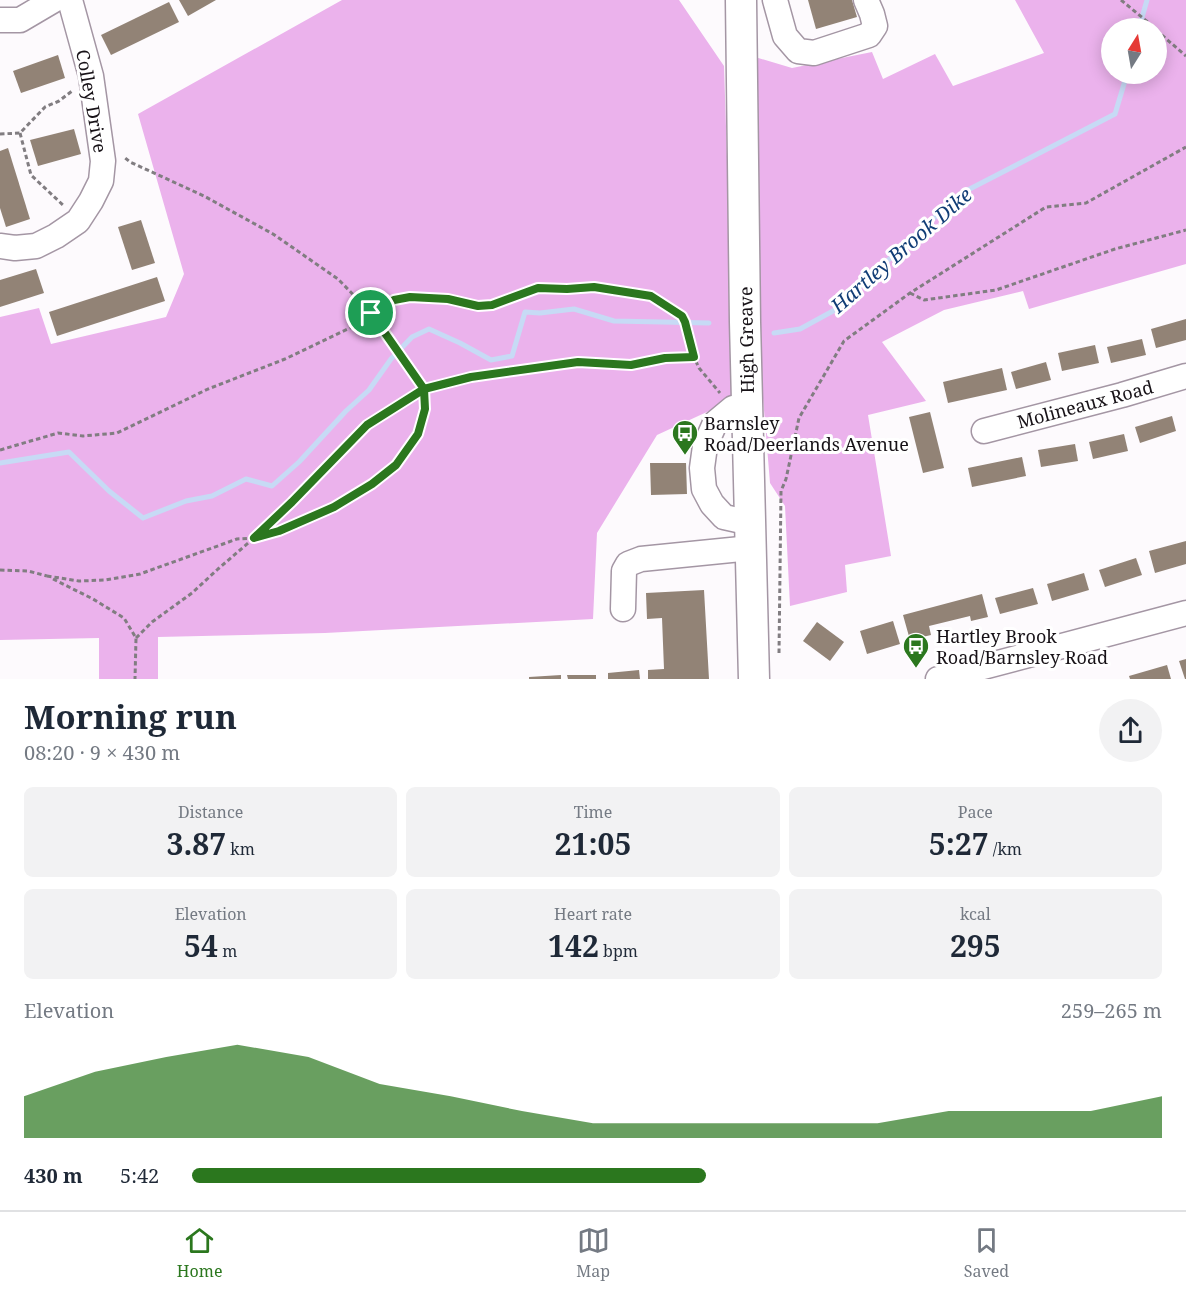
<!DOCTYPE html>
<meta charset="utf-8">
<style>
:root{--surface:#fff;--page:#f2f2f3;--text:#1f2937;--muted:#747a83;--line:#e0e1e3;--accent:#2b771e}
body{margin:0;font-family:"Noto Serif",serif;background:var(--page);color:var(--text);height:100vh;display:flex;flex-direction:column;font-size:22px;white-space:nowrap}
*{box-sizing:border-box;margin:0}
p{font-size:20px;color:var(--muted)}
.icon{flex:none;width:33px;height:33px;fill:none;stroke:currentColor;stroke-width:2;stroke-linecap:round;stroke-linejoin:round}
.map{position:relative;height:679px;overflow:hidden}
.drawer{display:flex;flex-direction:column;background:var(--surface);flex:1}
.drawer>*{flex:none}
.needle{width:39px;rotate:11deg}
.tools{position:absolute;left:1101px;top:18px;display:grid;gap:12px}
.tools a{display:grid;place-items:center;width:66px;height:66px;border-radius:50%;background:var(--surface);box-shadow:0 3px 15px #0003;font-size:30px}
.pin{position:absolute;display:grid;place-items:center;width:51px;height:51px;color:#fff;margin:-26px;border:3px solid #fff;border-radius:50%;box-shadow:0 2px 6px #0007}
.round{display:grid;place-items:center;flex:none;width:63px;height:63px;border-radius:32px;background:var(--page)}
.summary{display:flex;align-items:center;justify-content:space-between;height:102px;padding:0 24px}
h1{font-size:33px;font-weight:700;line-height:45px}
.stats{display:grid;grid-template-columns:repeat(3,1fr);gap:9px;height:102px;padding:6px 24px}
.stats div{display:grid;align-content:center;border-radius:9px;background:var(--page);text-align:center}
.stats b{font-size:30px;font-weight:700}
.stats small{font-size:16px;font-weight:400}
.stats p{font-size:16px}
.chart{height:168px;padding:12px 24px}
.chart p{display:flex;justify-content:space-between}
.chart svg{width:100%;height:108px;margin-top:6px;fill:var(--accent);opacity:.7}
ul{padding:0 24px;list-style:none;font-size:20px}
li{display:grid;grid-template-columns:96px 72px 1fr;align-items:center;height:45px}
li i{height:15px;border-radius:8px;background:var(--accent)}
.dock{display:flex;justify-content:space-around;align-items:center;height:84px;border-top:2px solid var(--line);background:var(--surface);font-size:16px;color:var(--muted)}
.dock a{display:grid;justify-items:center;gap:3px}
.dock .on{color:var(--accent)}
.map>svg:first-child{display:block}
.green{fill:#ebb2ec;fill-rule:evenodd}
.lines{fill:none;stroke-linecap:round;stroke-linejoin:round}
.stream{stroke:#c7daf5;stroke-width:5}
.building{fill:#928376}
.minor-casing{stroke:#a496a4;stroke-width:27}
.major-casing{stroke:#a496a4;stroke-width:33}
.path{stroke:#817d81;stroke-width:3;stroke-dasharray:4.5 3;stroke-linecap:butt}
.minor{stroke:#fff;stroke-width:24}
.major{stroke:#fff;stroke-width:30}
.route-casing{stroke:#fff;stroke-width:12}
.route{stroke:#2b771e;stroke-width:8}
.labels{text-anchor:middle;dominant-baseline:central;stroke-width:6;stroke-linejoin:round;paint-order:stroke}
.street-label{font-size:18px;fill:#171217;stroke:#fff}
.poi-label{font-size:18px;fill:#171217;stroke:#fff;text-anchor:start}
.water-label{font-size:20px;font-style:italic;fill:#113d76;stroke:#fff}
</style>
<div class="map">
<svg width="1186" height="679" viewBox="0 0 1186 679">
<rect width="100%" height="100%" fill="#fdfafd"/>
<g class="green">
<path d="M342,0H679L724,66L735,399L657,435L597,533L593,619L325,633L158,637V679H99V638L0,640V317L39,308L51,344L166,317L184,274L138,114Z"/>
<path d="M1015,0H1186V264L1029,309L1023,291L944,310L882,342L926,401L868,415L891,556L845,565L847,592L790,606L785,506L770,483L762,386L755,57L792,68L872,52L883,79L935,54L953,86L1044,53ZM1112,28H1156V74H1112Z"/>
</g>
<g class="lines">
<g class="stream">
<path d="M1139,28L1147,0"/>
<path d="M774,333L800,329L833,311L960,194L1115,114L1127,74"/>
<path d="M0,463L69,452L109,491L143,518L186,501L212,496L246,479L272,486L299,462L346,411L369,390L391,359L412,337L429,329L460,343L491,360L512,356L525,312L540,313L574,309L614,321L709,323"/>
</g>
</g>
<g class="building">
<path d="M179,0H216L188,16Z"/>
<path d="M808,0H852L857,17L816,29Z"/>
<path d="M169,2L179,22L111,55L101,35Z"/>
<path d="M58,55L65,78L21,93L13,71Z"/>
<path d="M74,129L81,154L38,166L30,140Z"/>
<path d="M8,148L30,219L6,227L0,208V151Z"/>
<path d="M141,220L155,263L132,270L118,227Z"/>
<path d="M36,269L44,293L0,307V280Z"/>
<path d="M157,277L165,301L57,336L49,312Z"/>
<path d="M1186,319V340L1156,348L1151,329Z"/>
<path d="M1142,339L1146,355L1111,363L1107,347Z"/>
<path d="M1095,345L1099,363L1062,371L1058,353Z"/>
<path d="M1046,362L1051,380L1016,389L1011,372Z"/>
<path d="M1002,368L1007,390L948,403L943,382Z"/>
<path d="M930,412L944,468L923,473L909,417Z"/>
<path d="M1172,416L1176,431L1140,443L1135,427Z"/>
<path d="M1124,434L1128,451L1093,459L1089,442Z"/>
<path d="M1075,444L1078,461L1041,467L1038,450Z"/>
<path d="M1022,457L1026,476L972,487L968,468Z"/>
<path d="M650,463H686L687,494L651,495Z"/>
<path d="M1186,541V564L1155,573L1149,551Z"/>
<path d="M1136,558L1142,575L1105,587L1099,570Z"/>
<path d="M1084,573L1089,590L1052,601L1047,584Z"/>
<path d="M1033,588L1038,604L1000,614L995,598Z"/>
<path d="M704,590L709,679H648V670L664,669L662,618L647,619L646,593Z"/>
<path d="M982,594L988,617L971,621L970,616L929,626L931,635L910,640L903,615Z"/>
<path d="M893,621L900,644L867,654L860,631Z"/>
<path d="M817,622L844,642L830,661L803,641Z"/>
<path d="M1186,659V679H1185L1179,661Z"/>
<path d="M1167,665L1171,679H1130L1129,676Z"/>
<path d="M639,670L640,679H608V673Z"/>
<path d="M561,675V679H529V677Z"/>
<path d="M567,675H596V679H568Z"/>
</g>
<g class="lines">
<g class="minor-casing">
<g id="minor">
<path d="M775,0L785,36L798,51L814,53L869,35L875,26L872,14L866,0"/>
<path d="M0,20H20L54,0"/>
<path d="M0,246L15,248L36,246L56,236L78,221L91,201L101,181L103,161L91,76L70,0"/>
<path d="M748,404L733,408L715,423L705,446L702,468L704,489L712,504L724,517L751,523"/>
<path d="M984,431L1122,395L1186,376"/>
<path d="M623,609L624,571L628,564L641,559L751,548"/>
<path d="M938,679L1186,613"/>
</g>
</g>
<g class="major-casing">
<path id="major" d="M741,0L745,322L754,679"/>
</g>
<g class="path">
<path d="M1121,0L1155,28"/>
<path d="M1156,30L1186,56"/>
<path d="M20,133L31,175L64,206"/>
<path d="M0,134L20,133L45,107L59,101L72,91"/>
<path d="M910,293L924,300L996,290L1115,249L1186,230"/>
<path d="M0,450L58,433L83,436L117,433L208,389L285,359L352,327L394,300L410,297L448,299L478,306L492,305L538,288L567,289L594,287L651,296L682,316L685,322L694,357"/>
<path d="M0,570L28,571L47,576"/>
<path d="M47,576L79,581L105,580L140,574L237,539L254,538L279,531L334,507L372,484L396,465L418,434L425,409L424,389L371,313L338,279L273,234L204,196L130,162L124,157"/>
<path d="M53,579L93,599L124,618L136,638L135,679"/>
<path d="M136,638L152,622L192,593L218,569L254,538L293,502L367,425L424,389L471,377L578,362L631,365L665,358L694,357L699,368L720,393"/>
<path d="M779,653L781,491L786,479L799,418L844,341L910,293L1046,207L1086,203L1186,147"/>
</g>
<use href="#minor" class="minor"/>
<use href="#major" class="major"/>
</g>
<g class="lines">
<g class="route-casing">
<path id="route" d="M371,313L424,389L367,425L292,502L254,538L279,531L334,507L372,484L396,465L418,434L425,409L424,389L471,377L578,362L631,365L665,358L694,357L685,322L682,316L651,296L594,287L567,289L538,288L492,305L478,306L448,299L410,297L394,300L371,313"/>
</g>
<use href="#route" class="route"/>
</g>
<defs>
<g id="bus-pin" transform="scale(1.35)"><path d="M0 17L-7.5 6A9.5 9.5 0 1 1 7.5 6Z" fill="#2b771e" stroke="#fff"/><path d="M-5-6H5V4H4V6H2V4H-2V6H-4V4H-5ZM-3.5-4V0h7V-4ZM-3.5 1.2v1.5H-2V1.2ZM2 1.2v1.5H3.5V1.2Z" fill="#fff"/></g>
</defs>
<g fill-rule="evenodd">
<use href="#bus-pin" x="685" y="433"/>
<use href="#bus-pin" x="916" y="646"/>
</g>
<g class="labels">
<g class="street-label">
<text transform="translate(92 101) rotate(80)">Colley Drive</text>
<text transform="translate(746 340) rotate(-91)">High Greave</text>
<text transform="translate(1085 404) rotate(-15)">Molineaux Road</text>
</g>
<g class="poi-label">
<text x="704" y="423">Barnsley<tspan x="704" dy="21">Road/Deerlands Avenue</tspan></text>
<text x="936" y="636">Hartley Brook<tspan x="936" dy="21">Road/Barnsley Road</tspan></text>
</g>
<g class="water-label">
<text transform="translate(901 250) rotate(-41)">Hartley Brook Dike</text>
</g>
</g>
</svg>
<div class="tools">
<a><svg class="needle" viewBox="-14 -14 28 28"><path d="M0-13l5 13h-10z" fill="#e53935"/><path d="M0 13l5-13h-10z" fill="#747a83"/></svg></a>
</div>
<div class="pin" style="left:371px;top:313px;background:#1e9e55"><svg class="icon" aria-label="arrive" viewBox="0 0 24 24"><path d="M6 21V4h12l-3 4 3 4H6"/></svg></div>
</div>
<section class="drawer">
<div class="summary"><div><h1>Morning run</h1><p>08:20 · 9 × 430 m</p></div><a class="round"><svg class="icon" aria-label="share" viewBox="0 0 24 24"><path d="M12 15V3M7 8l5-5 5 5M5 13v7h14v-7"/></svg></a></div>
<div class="stats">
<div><p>Distance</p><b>3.87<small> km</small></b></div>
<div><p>Time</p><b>21:05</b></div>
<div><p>Pace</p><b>5:27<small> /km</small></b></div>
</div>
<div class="stats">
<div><p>Elevation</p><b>54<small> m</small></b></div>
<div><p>Heart rate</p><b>142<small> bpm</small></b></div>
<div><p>kcal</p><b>295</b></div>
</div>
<div class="chart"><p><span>Elevation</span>259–265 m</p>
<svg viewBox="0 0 160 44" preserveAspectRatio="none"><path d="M0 44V27L10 17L20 11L30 6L40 11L50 22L60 27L70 33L80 38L90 38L100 38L110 38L120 38L130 33L140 33L150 33L160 27V44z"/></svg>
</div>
<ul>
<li><b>430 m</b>5:42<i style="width:53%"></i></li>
</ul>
</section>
<nav class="dock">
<a class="on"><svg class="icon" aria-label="home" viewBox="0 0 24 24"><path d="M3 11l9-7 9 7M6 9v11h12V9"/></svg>Home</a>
<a><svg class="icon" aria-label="map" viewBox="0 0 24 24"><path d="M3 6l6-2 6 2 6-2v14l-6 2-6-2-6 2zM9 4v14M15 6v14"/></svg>Map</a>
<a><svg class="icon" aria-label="saved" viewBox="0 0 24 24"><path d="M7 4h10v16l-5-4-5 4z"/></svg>Saved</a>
</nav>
